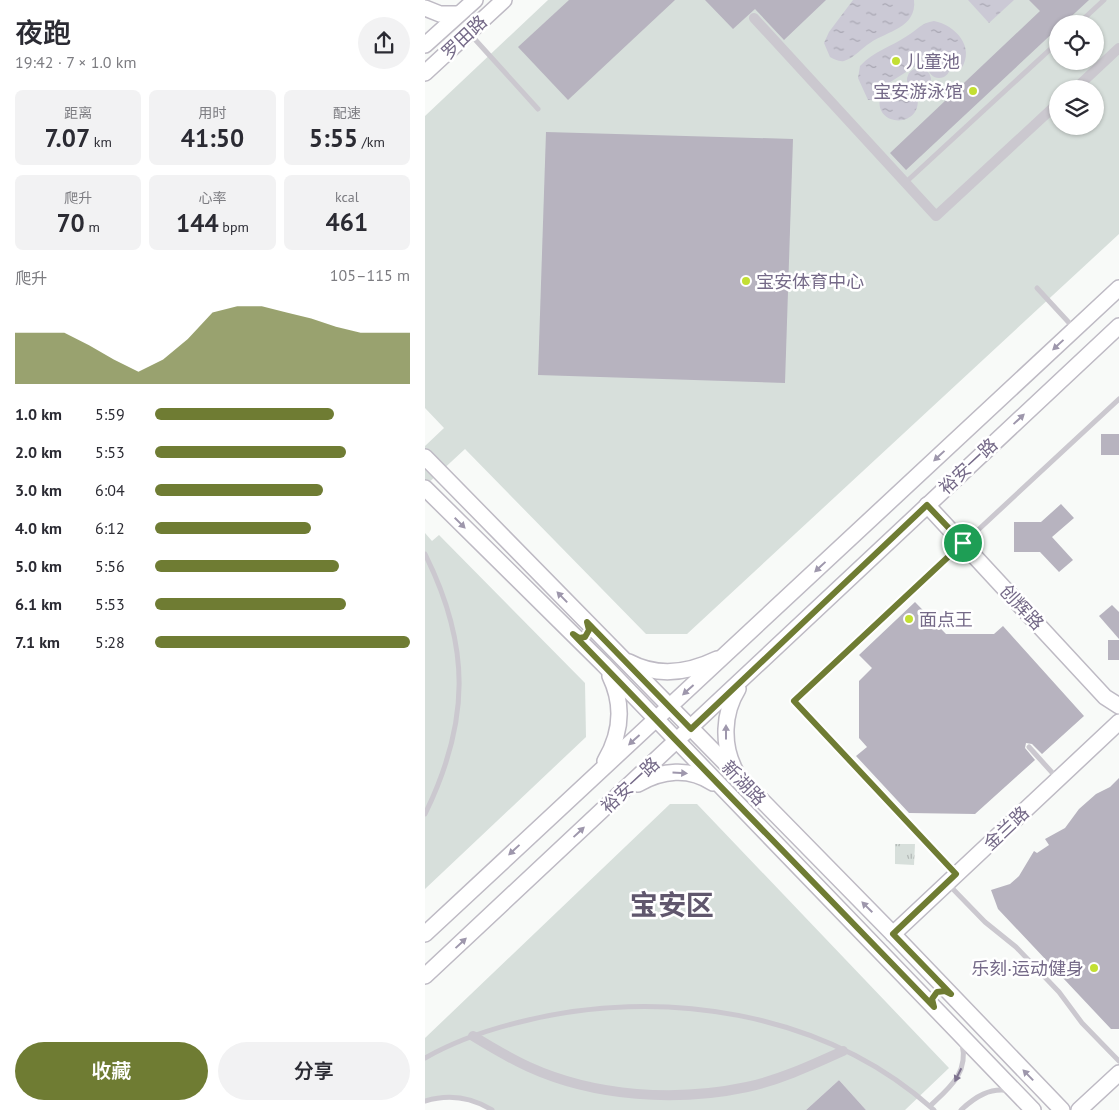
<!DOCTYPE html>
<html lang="zh">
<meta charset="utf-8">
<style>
:root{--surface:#fff;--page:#f2f2f3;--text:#2b2b33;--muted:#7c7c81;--accent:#6f7c33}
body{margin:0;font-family:"PT Sans","Noto Sans SC",sans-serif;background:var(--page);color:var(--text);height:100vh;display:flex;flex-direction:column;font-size:19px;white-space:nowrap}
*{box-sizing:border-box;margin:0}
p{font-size:16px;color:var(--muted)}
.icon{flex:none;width:28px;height:28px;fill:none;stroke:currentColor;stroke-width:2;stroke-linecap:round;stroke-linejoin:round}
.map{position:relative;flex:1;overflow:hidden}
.drawer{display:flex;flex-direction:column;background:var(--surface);width:425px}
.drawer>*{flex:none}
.tools{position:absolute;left:624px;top:15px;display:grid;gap:10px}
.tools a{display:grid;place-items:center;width:55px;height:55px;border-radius:50%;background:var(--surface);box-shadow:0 1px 4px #0004;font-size:25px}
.pin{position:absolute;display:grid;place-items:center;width:42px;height:42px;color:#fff;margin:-21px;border:2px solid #fff;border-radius:50%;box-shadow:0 1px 5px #0007}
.round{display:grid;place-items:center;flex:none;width:52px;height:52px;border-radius:26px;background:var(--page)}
.head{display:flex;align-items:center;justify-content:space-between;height:85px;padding:0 15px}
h1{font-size:28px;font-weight:600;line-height:38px}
.figures{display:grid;grid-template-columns:repeat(3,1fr);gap:8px;height:85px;padding:5px 15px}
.figures div{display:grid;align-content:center;border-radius:8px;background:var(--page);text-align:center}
.figures b{font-size:25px;font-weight:600}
.figures small{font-size:14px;font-weight:400}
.figures p{font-size:14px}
.chart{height:140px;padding:10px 15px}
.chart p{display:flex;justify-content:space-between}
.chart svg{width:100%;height:90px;margin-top:5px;fill:var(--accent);opacity:.7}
.action{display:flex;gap:10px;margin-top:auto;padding:10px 15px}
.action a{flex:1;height:58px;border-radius:30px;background:var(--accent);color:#fff;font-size:20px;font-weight:600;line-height:58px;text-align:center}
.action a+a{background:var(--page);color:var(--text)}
ul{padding:0 15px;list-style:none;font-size:16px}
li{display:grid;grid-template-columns:80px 60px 1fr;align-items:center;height:38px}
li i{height:12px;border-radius:6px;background:var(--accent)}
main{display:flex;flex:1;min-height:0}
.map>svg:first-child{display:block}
.grass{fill:url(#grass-tufts)}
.garden{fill:#d7dfdb;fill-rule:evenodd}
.water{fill:url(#water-ripples)}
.building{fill:#b7b3bf}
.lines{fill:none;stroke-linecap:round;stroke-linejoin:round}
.secondary-casing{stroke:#bebac4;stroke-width:18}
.lane{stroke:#cbc8cf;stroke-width:5}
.street{stroke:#cbc8cf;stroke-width:10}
.secondary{stroke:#fff;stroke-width:15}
.oneway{fill:#9e97ac}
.oneway2{fill:#7e738f}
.route-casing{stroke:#fff;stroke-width:10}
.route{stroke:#6f7c33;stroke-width:6}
.poi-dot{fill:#c3df33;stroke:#fff;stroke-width:2}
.labels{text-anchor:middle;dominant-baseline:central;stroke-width:5;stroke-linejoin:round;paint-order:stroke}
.street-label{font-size:18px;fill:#756a88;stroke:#fff}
.poi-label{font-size:18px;fill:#756a88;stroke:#fff;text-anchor:start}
.town-label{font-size:28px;font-weight:bold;fill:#60576d;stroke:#fff}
</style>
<main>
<section class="drawer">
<div class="head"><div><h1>夜跑</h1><p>19:42 · 7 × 1.0 km</p></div><a class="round"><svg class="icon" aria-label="share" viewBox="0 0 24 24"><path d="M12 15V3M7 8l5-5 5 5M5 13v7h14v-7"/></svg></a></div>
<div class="figures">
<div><p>距离</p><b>7.07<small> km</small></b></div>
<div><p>用时</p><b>41:50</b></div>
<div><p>配速</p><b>5:55<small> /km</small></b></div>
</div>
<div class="figures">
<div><p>爬升</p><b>70<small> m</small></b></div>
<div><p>心率</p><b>144<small> bpm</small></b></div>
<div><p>kcal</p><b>461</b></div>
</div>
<div class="chart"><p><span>爬升</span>105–115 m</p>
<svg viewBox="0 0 160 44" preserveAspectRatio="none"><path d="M0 44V19L10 19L20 19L30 25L40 32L50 38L60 32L70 22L80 9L90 6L100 6L110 9L120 12L130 16L140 19L150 19L160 19V44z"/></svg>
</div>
<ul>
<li><b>1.0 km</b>5:59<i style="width:70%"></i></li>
<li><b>2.0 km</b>5:53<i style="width:75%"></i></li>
<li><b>3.0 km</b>6:04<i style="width:66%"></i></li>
<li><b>4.0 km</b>6:12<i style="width:61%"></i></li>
<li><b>5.0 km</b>5:56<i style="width:72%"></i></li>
<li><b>6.1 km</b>5:53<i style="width:75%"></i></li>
<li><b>7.1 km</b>5:28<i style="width:100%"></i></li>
</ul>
<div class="action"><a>收藏</a><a>分享</a></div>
</section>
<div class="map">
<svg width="694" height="1110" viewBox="0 0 694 1110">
<defs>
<pattern id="grass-tufts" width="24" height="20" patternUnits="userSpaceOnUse" patternTransform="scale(1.25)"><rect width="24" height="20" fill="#d7dfdb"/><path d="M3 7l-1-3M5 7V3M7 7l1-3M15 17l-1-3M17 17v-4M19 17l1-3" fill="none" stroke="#b3b9b7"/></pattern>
<pattern id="water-ripples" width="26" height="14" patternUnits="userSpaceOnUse" patternTransform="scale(1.25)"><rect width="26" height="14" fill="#cbc9d5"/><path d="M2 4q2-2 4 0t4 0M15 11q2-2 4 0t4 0" fill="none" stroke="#a9a7b3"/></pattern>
</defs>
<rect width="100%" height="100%" fill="#f8faf8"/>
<path class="grass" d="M470,844H490L489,865L470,864Z"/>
<g class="garden">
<path d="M123,0H694V234L262,634H221L40,449L0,486V446L19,428L0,408V116ZM632,24H670V61H632ZM632,89H670V126H632Z"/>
<path d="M0,533L7,541L14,535L160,683L161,737L0,889Z"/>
<path d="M245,804H272L524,1068L480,1110H441L414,1080L381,1110H67L40,1098L0,1101V1038Z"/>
</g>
<g class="water">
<path d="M428,0H489C492,28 462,31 445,43C437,48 429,58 419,61C414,62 409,59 405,57L399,43L404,32Z"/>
<path d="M543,0H589L564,23Z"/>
<path d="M509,21C530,25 551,47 536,69L529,72L525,59L512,54L498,65L489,67L459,86L451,100H443L433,78L435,66C449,51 466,47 482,36C492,30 496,23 509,21Z"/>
<circle cx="514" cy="67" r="11"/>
<circle cx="494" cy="80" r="12"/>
<path d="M471,83L481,84L482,90L492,94C500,129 449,128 455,98C457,89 463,85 471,83Z"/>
</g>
<g class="building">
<path d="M144,0H250L143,100L93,47Z"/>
<path d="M280,0H401L359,40L330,9L308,29Z"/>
<path d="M604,0H664L638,24H632V29L481,170L465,153L615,11Z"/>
<path d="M121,132L368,139L360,383L113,375Z"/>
<rect x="676" y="434" width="18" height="21"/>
<path d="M636,504L649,518L627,537L648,560L634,572L615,552H589V522H616Z"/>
<path d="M490,602L521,634H569L578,626L659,716L617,754L607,744L601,743L600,748L610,760L550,814L484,813L431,756L442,747L434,738V681L447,668L434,655Z"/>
<path d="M687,605L694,612V639L674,616Z"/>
<rect x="683" y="640" width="11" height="20"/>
<path d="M694,778V1029H686L573,909L566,890L585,884L594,876L609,851L612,853L624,845L620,839L640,828L654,809L671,794L685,787Z"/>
<path d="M414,1080L441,1110H381Z"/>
</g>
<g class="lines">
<g class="secondary-casing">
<g id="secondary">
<path d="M0,8L15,14H34"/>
<path d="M0,45L50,0"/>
<path d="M0,73L79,0"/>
<path d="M0,457L468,934L637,1110"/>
<path d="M0,488L178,664L608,1110"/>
<path d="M502,505L680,697L694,706"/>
<path d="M204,662C232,677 263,673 292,659"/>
<path d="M180,761C196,734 199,705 185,676"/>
<path d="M310,770C297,745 298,713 313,689"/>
<path d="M213,784C237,770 264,767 288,783"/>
<path d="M0,934L694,288"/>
<path d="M468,934L694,722"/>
<path d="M0,976L694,326"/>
<path d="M654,1110L694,1073"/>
</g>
</g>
<g class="lane">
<path d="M653,24L679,0"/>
<path d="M46,35L113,109"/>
<path d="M480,183L632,43"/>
<path d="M612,288L648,327"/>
<path d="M0,554C46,646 45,722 0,814"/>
<path d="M604,747L632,778"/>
<path d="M531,874L369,701L694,399"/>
<path d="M524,885L560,922L591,947L634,992L657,1023L694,1061"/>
<path d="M0,1058C30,1041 62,1030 95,1022C235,986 399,1011 509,1110"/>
<path d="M0,1101C23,1094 46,1097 67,1110"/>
<path d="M505,1106C524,1088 544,1073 537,1044"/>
<path d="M536,1110C550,1097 565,1087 585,1091"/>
</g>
<g class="street">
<path d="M329,18L511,216L632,104"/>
<path d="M650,89L694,48"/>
<path d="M48,1036C66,1047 84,1058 104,1067C170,1097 252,1102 322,1087C355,1080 387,1065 418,1051"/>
</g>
<use href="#secondary" class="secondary"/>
</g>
<defs><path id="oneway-solid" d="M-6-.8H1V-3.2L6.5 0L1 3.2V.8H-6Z" transform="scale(1.25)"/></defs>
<g class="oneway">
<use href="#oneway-solid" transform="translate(633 345) rotate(137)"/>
<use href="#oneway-solid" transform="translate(594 419) rotate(-43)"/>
<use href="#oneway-solid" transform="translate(514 456) rotate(137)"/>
<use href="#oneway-solid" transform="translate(35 523) rotate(45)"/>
<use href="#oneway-solid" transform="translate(395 567) rotate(137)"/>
<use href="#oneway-solid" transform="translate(137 597) rotate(-134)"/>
<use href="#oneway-solid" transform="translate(263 690) rotate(138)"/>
<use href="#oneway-solid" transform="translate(301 732) rotate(-90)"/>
<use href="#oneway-solid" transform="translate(209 740) rotate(138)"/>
<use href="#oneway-solid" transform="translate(255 773) rotate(3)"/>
<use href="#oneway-solid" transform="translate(154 832) rotate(-43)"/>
<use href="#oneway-solid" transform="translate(89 850) rotate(137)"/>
<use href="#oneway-solid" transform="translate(442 907) rotate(-135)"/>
<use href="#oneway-solid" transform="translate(36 943) rotate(-43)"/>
<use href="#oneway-solid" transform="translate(603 1075) rotate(-134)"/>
</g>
<use class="oneway2" href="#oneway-solid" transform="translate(533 1075) rotate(116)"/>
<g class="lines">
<g class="route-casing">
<path id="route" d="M502,505L538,543L369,701L531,874L468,934L526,994L520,991L512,992L507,999L509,1007L148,634L154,638L160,637L164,630L162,622L266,729Z"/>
</g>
<use href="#route" class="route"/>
</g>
<g class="poi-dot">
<circle cx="471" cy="61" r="5"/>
<circle cx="548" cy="91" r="5"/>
<circle cx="321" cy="281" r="5"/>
<circle cx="484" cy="619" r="5"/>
<circle cx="669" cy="968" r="5"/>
</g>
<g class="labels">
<g class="street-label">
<text transform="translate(39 37) rotate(-43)">罗田路</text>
<text transform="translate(543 466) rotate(-43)">裕安一路</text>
<text transform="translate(597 607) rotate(47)">创辉路</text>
<text transform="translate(319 783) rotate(46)">新湖路</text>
<text transform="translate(205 785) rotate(-43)">裕安一路</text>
<text transform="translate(581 828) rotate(-43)">金兰路</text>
</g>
<g class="poi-label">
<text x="481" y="61">儿童池</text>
<text x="538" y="91" text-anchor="end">宝安游泳馆</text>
<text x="331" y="281">宝安体育中心</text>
<text x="494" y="619">面点王</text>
<text x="659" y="968" text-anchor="end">乐刻·运动健身</text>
</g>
<g class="town-label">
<text x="247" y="904">宝安区</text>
</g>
</g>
</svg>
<div class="tools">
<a><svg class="icon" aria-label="locate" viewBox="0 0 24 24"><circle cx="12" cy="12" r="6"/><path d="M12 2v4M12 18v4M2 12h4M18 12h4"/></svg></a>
<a><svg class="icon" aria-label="layers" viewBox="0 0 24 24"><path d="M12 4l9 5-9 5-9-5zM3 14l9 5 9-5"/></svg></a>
</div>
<div class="pin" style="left:538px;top:543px;background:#1e9e55"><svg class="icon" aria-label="arrive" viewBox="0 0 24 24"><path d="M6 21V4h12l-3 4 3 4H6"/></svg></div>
</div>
</main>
